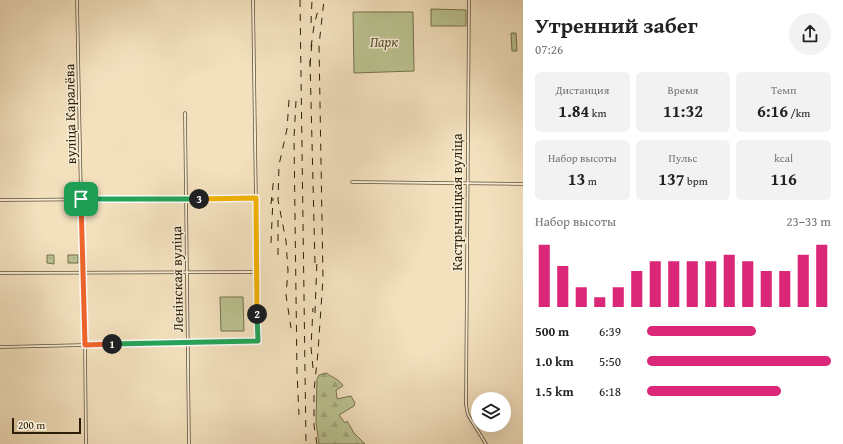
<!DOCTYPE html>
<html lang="ru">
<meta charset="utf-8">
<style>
:root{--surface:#fff;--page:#f2f2f2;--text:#222;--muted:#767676;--accent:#db2777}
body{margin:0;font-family:"Gentium Book Plus",serif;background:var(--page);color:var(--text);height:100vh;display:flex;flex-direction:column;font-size:15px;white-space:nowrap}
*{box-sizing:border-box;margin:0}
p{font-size:13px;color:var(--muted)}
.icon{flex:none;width:22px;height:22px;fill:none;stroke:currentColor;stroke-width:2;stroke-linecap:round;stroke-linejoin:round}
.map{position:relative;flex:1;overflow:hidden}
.side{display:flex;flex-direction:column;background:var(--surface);width:320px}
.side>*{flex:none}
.buttons{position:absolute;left:471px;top:392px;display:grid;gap:8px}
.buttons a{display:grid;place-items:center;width:40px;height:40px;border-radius:50%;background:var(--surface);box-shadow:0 4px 16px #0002;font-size:20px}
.scale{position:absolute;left:12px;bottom:10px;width:69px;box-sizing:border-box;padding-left:4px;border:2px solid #2d1e08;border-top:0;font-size:11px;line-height:14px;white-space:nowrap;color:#2d1e08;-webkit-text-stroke:3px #f7ecd5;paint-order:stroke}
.pin{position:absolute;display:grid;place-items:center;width:34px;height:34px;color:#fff;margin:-17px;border-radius:8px;box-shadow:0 2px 6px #0006}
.km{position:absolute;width:20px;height:20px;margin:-10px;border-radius:50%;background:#222;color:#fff;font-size:11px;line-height:20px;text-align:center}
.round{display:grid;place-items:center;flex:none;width:42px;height:42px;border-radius:21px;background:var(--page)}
.head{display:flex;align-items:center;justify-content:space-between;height:68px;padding:0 12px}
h1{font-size:22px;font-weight:700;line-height:30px}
.stats{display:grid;grid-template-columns:repeat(3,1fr);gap:6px;height:68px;padding:4px 12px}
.stats div{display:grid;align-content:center;border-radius:6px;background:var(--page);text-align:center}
.stats b{font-size:17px;font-weight:700}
.stats small{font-size:11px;font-weight:400}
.stats p{font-size:11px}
.chart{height:112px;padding:8px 12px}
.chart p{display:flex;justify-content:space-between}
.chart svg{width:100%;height:72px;margin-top:4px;stroke:var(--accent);stroke-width:6}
ul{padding:0 12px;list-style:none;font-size:13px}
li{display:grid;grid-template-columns:64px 48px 1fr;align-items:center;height:30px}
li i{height:10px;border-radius:5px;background:var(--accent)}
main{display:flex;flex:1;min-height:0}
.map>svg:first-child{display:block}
.grass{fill:url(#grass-dots);stroke:#74704c}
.forest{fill:url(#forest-firs);stroke:#74704c}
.green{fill:#bbc391;stroke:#74704c}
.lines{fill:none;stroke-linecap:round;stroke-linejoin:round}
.minor-casing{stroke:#5e4f36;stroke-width:3.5}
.minor{stroke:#f7ecd5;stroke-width:2}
.rail{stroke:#2d1e08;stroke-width:1;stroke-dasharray:7 7;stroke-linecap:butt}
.split-1-casing{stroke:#fff;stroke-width:8}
.split-2-casing{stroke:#fff;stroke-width:8}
.split-3-casing{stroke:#fff;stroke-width:8}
.split-4-casing{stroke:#fff;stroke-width:8}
.split-1{stroke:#f0652b;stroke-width:5}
.split-2{stroke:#22a559;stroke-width:5}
.split-3{stroke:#f5b400;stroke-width:5}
.split-4{stroke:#22a559;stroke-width:5}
.labels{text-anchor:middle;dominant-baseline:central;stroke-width:3;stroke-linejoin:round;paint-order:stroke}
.park-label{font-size:14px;font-style:italic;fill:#585031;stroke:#f7ecd5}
.street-label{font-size:14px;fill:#2d1e08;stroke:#f7ecd5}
</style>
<main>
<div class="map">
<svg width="523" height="444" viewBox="0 0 523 444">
<defs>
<pattern id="grass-dots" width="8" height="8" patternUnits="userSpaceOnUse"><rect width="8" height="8" fill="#bbc391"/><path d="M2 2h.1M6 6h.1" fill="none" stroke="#a1a77c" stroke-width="1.8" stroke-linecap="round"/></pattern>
<pattern id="forest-firs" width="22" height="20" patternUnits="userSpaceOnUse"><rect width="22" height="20" fill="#bbc391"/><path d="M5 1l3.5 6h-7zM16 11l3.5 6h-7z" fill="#a1a77c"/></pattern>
</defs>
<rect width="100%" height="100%" fill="#f3e1be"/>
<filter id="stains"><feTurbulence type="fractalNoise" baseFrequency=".005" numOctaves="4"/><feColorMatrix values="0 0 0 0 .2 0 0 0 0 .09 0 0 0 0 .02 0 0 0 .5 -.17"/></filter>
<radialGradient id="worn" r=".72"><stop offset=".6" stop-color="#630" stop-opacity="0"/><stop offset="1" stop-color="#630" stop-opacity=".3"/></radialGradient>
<g class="grass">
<path d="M511,33H516L517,51H512Z"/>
<path d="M47,255H54V264L47,263Z"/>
<rect x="68" y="255" width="10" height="8"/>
</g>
<path class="forest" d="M326,373C332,377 340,380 343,386L336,390L337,399L351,396L355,403L354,406L339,415L345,423L347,421L354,433L365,444H319L316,422L317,379L319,375Z"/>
<g class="green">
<path d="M431,9L466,10V26H431Z"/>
<path d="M353,12H413L414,71L354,73Z"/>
<path d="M220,297H243L244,331H221Z"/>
</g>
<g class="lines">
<g class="minor-casing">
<g id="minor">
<path d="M77,0L83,299L85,345L86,444"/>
<path d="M469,0L466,405L468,415L486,444"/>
<path d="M185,113L189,444"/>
<path d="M352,182L523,184"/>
<path d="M0,200L256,198"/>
<path d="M0,273L257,272"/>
<path d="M0,347L258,341L253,0"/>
</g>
</g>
<use href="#minor" class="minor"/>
<g class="rail">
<path d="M300,0L306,444"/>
<path d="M311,23L312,0"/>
<path d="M311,47L314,26L318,10"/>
<path d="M310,60L315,264"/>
<path d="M310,65L312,42"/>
<path d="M289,100L287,129L279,165L278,200L286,241L288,271L286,295L291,328"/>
<path d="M296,101L294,138L297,372L299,415"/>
<path d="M271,204L274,176"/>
<path d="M271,243L273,198"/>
<path d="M278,255V218"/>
<path d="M315,313L317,259"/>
<path d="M313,368L311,347L313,308"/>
<path d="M317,444L314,425V391L318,352L323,278L319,45L324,0"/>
</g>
</g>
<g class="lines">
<g class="split-1-casing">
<path id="split-1" d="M81,199L85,345L112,344"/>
</g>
<g class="split-2-casing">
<path id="split-2" d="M112,344L258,341L257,314"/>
</g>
<g class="split-3-casing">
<path id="split-3" d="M199,199L256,198L257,314"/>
</g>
<g class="split-4-casing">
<path id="split-4" d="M81,199H199"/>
</g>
<use href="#split-1" class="split-1"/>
<use href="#split-2" class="split-2"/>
<use href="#split-3" class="split-3"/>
<use href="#split-4" class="split-4"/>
</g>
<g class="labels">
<g class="park-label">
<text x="384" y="42">Парк</text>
</g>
<g class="street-label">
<text transform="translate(70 114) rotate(-91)">вуліца Каралёва</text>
<text transform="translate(457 202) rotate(-90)">Кастрычніцкая вуліца</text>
<text transform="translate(177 279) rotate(-91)">Ленінская вуліца</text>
</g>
</g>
<rect width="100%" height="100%" filter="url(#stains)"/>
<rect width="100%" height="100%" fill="url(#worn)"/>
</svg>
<div class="buttons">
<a><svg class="icon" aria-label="layers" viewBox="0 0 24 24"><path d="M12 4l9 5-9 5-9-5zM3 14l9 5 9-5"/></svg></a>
</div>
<div class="scale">200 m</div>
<div class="pin" style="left:81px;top:199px;background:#1e9e55"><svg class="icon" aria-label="arrive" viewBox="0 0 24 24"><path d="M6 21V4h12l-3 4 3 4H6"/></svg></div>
<b class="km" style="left:112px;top:344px">1</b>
<b class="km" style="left:257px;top:314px">2</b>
<b class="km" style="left:199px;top:199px">3</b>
</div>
<section class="side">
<div class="head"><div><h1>Утренний забег</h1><p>07:26</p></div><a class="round"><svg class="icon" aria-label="share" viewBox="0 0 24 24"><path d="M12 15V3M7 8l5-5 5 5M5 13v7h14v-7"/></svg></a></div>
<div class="stats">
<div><p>Дистанция</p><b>1.84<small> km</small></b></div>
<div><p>Время</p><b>11:32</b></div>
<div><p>Темп</p><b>6:16<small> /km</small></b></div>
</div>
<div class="stats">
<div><p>Набор высоты</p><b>13<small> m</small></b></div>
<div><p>Пульс</p><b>137<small> bpm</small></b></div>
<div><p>kcal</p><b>116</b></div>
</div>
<div class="chart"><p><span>Набор высоты</span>23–33 m</p>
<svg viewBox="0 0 160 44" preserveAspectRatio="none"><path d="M5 44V6M15 44V19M25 44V32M35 44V38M45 44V32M55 44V22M65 44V16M75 44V16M85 44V16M95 44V16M105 44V12M115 44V16M125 44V22M135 44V22M145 44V12M155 44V6"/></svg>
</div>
<ul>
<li><b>500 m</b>6:39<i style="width:59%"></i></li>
<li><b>1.0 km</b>5:50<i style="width:100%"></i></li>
<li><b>1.5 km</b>6:18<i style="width:73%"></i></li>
</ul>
</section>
</main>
